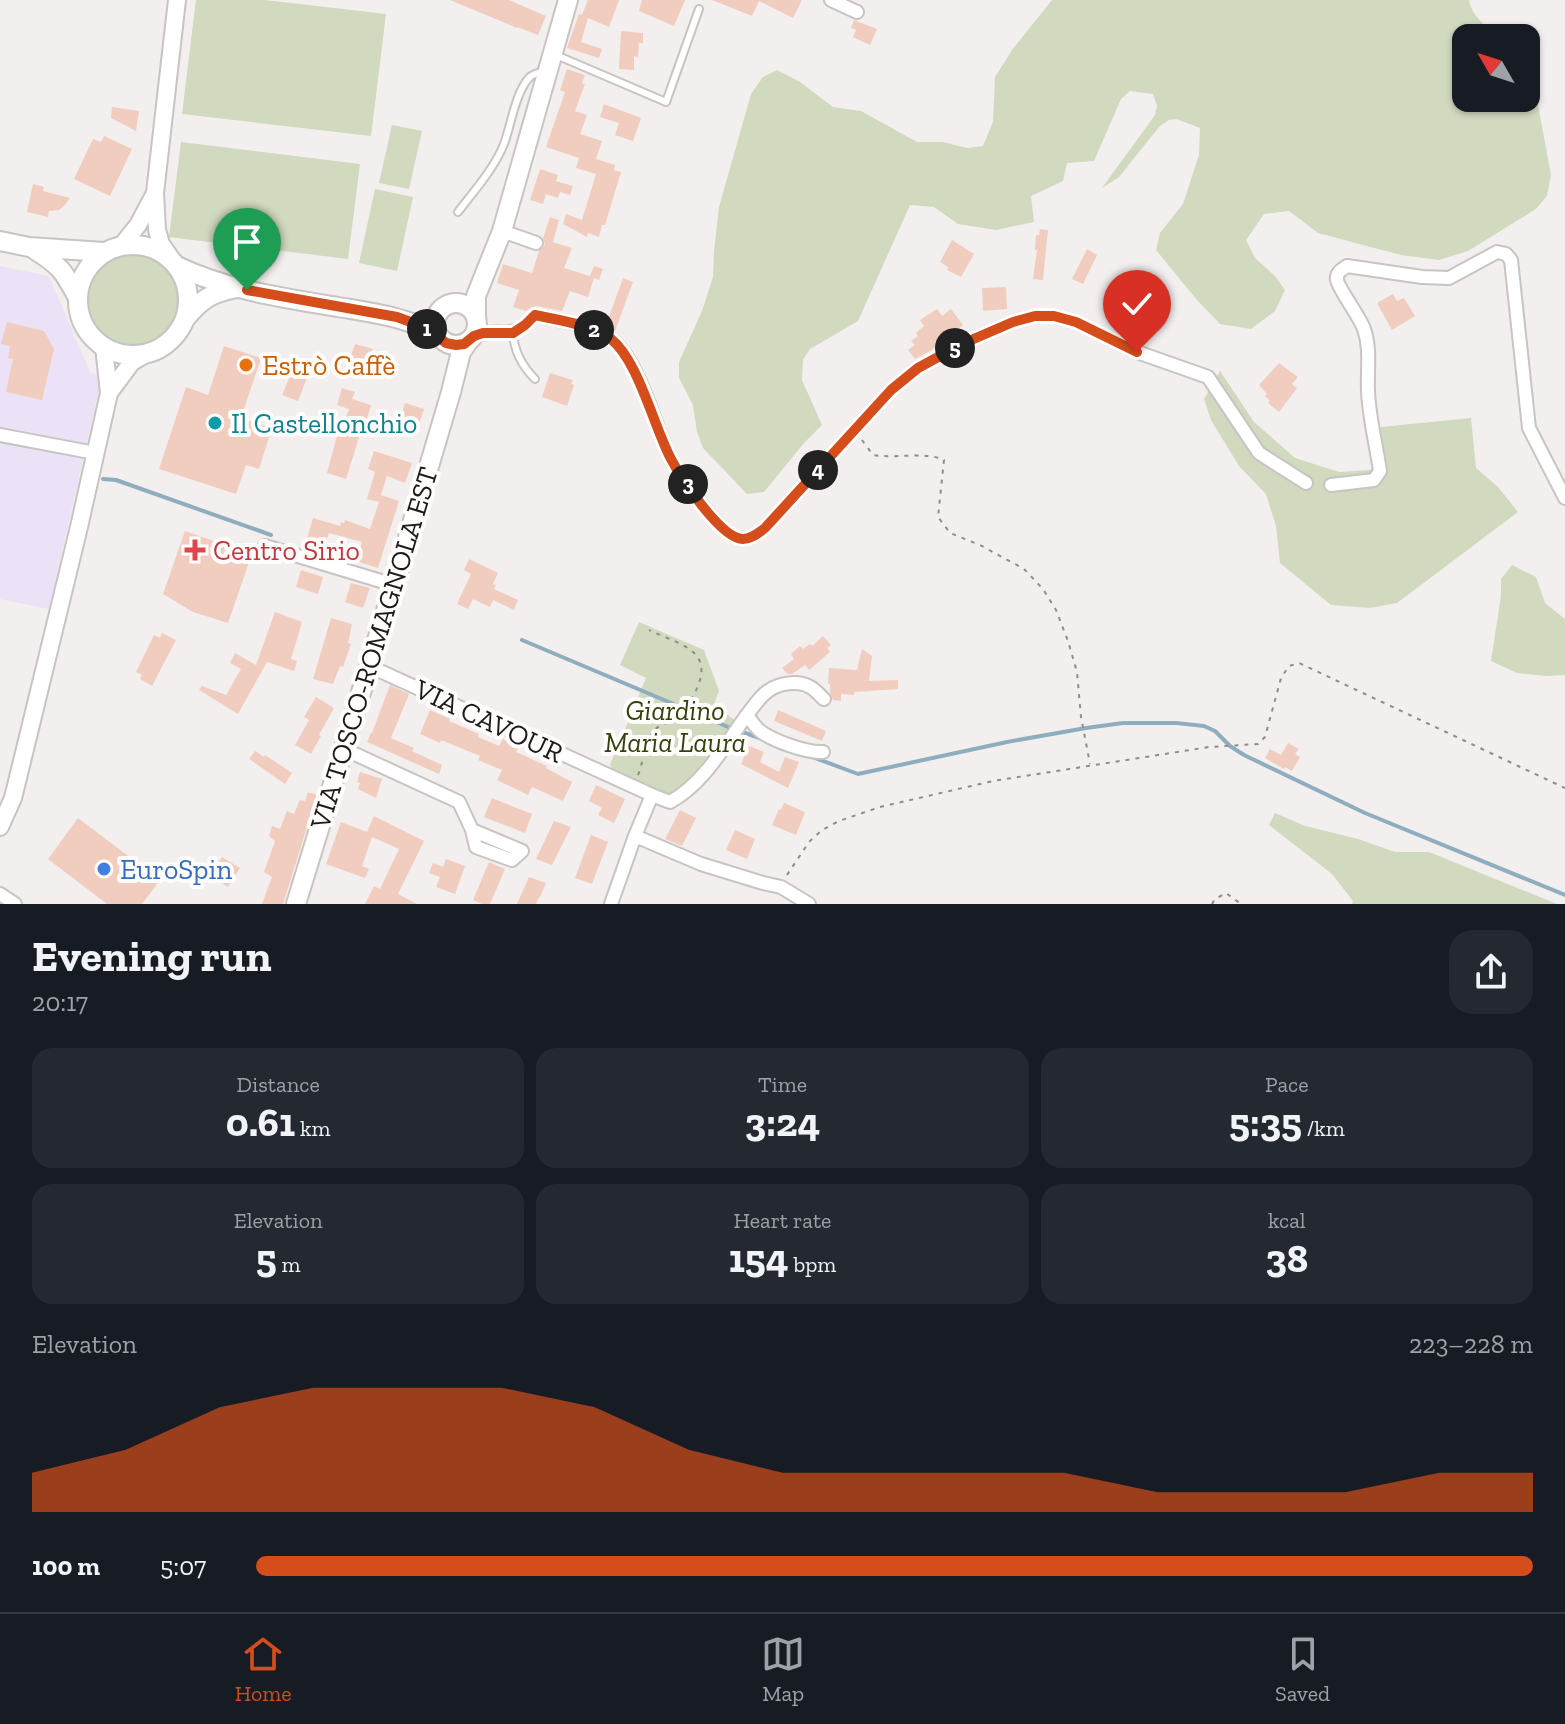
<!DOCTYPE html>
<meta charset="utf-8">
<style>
:root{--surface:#171b24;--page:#242831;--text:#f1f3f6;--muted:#9ea1a6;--line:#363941;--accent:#d44d1a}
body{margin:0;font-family:"Zilla Slab",serif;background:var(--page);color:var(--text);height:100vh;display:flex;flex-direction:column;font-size:30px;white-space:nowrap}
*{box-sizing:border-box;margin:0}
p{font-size:26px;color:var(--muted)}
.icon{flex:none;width:44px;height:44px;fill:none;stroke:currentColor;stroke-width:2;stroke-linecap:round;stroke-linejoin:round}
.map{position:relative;height:904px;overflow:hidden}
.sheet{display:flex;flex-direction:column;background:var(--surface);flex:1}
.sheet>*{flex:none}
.needle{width:52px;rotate:309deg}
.fabs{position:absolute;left:1452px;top:24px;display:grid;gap:16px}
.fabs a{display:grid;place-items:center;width:88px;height:88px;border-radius:16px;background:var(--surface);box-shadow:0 2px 6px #0004;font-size:40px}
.pin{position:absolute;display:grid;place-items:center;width:68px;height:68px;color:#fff;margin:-82px -34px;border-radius:50% 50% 50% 0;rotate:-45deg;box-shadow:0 0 8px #0007}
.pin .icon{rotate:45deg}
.km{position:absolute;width:40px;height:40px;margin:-20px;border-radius:50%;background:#222;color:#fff;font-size:22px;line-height:40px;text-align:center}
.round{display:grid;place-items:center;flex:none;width:84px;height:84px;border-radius:24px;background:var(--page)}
.overview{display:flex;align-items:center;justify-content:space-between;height:136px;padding:0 32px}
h1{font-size:44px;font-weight:700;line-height:60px}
.stats{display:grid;grid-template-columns:repeat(3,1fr);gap:12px;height:136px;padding:8px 32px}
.stats div{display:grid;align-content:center;border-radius:20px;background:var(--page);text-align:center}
.stats b{font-size:40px;font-weight:700}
.stats small{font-size:22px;font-weight:400}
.stats p{font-size:22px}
.chart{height:224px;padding:16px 32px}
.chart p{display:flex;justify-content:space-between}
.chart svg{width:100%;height:144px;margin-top:8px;fill:var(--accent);opacity:.7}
ul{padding:0 32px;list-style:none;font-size:26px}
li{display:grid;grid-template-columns:128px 96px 1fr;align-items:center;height:60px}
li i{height:20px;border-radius:10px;background:var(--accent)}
.tabs{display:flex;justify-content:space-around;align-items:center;height:112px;border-top:2px solid var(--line);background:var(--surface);font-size:22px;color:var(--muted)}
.tabs a{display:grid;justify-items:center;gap:4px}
.tabs .current{color:var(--accent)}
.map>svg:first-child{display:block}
.industrial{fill:#ebe2f7}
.green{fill:#d1d9bf}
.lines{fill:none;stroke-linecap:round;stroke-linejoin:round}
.stream{stroke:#8eaec0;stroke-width:4}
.building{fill:#f1cdc0}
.service-casing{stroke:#c7c4c2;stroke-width:10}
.minor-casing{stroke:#c7c4c2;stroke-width:16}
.secondary-casing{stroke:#c7c4c2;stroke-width:20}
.primary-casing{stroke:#c7c4c2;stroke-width:22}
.path{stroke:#8f8d8c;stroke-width:2;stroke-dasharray:4 6;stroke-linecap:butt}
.service{stroke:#fff;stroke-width:6}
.minor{stroke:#fff;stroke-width:12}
.secondary{stroke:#fff;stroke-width:16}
.primary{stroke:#fff;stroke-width:18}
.route-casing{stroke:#fff;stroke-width:16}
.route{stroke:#d44d1a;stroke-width:10}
.food-dot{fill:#e8710a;stroke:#fffdfc;stroke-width:3}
.culture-dot{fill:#0f9aa8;stroke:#fffdfc;stroke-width:3}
.health-dot{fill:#e0444e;stroke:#fffdfc;stroke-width:3}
.shop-dot{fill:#3f7fe0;stroke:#fffdfc;stroke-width:3}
.labels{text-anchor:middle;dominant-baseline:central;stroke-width:8;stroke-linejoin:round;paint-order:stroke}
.food-label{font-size:28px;fill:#c56008;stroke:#fffdfc;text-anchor:start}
.culture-label{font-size:28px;fill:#0d838f;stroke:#fffdfc;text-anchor:start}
.health-label{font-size:28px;fill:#be3a42;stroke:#fffdfc;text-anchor:start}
.street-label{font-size:28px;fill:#1c1b1a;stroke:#fffdfc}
.park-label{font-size:28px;font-style:italic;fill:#34410d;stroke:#fffdfc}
.shop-label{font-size:28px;fill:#366cbe;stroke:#fffdfc;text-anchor:start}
</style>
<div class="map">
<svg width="1565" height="904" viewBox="0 0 1565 904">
<rect width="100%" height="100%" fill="#f2efee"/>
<path class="industrial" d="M0,266L49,276L90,372L102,376L49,609L0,599Z"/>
<g class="green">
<path d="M196,0H265L386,14L371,136L182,114Z"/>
<path d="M1052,0H1469C1472,17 1487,27 1500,38H1466V98H1526V60L1532,73L1551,175L1547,196L1536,209L1468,251L1439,260L1401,255L1318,233L1289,211L1264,214L1246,240L1255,258L1275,276L1285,290L1275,311L1251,329L1220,324L1197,300L1156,250L1160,233L1183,204L1199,155L1200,128L1176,119L1169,120L1159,127L1119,177L1102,188L1155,115L1157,106L1153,94L1130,91L1121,99L1094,161L1067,163L1063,181L1031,196L1034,222L996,230L958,224L934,207L910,205L858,321L810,349L803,360L802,380L822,425L804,443L764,492L747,494L703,448L697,432L693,405L679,378V362L702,311L713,277L714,251L719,207L751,94L763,77L777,70L800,82L833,107L861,111L917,142H943L967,148L983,146L993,122L995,77L1012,50Z"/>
<path d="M392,125L422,131L409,189L379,183Z"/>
<path d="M181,142L360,164L348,259L169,237Z"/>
<path d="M375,189L413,197L397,271L359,263Z"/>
<circle cx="133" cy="300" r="47"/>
<path d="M1220,371L1254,422L1295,458L1339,472L1371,470L1381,427L1471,418L1476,468L1498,487L1518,512L1397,603L1370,608L1331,605L1280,563L1276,526L1266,494L1239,466L1211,420L1204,399Z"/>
<path d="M1512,565L1536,577L1545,603L1565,619V675L1546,676L1517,673L1491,661L1501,596V579Z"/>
<path d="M639,622L704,650L719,691L714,704L738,723L686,788L675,795H667L613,769L610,765L646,678L620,665Z"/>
<path d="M1275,813L1305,826L1358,839L1395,852H1429L1557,904H1352L1353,901L1332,874L1269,825Z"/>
</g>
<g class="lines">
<g class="stream">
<path d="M103,479L116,480L271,535"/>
<path d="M522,640L728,727L765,740"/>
<path d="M807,755L858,774L1007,742L1086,728L1123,723H1176L1204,726L1215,731L1230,746L1244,755L1365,813L1565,895"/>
</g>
</g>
<g class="building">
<path d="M450,0H509L546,16L538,35L517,27V28Z"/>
<path d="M588,0H619L609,27L588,18L581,42L602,49L599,58L567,48L579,14L582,15Z"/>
<path d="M642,0H685L674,26L639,11Z"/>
<path d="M712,0H802L793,18L759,1L752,16Z"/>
<path d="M854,20L877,29L870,45L853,37L856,30L851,28Z"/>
<path d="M621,31L643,33V43H639L638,57L634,56V70L619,69Z"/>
<path d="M567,69L585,75L582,83L585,84L575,111L587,115L580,134L602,141L596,159L615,165L614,170L621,172L605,225H602L599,237L588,233L587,237L563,224L566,214L582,220L596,174L576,168L579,158L546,147L565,92L560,90Z"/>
<path d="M604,104L641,118L633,141L615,135L619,123L600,117Z"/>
<path d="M112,107L139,111L136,131L111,118Z"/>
<path d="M104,136L132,149L110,196L74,179L93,139L101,142Z"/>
<path d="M540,169L558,175L556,181L573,186L570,195L560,192L558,198L546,194L543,204L530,200Z"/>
<path d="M33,184L44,187L43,191L70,198L65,205L59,210L49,211L48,217L27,212Z"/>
<path d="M550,217L559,220L553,242L572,248L564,268L590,276L594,266L603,269L599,280L594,278L588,297L570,291L562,311L537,306L532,307L526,311L513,307L519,290L497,283L503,264L532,273L539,251L545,245L543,238Z"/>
<path d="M1040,229L1048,230L1043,280L1033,279L1037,250H1035L1036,235H1039Z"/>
<path d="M952,240L974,254L961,277L947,270L948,267L940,262Z"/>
<path d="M1087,249L1097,255L1083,284L1072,279Z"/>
<path d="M623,278L633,282L615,331L606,325Z"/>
<path d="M1006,287L1007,309L983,311L982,288Z"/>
<path d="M1393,294L1397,301L1404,298L1415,316L1392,330L1377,303Z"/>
<path d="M937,309L942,316L951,309L963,325L930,351L915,359L908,350L915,345L911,341L918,336L916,333L924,326L920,320Z"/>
<path d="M7,322L44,331L54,349L42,400L6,392L13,359L8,358L10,346L1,344Z"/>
<path d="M355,344L373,349L365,375L346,369Z"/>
<path d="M224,346L261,358L241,418L272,428L259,469L246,465L236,494L159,469L186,387L208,395Z"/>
<path d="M1279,363L1298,377L1292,384L1297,388L1279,412L1268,403L1270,401L1265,396L1267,394L1259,385Z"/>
<path d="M293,369L308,375L298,401L282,395Z"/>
<path d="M550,373L573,380L571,384L574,385L567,406L542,397Z"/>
<path d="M342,388L355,392L352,399L371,405L367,419L370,420L367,429L362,428L346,479L327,473L338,432L340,433L349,409L337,405Z"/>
<path d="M405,403L424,409L417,429L399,423Z"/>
<path d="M374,451L412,463L405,483L387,476L381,495L399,501L378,568L356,561L362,542L329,533L325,545L307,539L313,518L340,526L341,522L344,523L345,520L370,529L379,502L367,499L375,472L368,469Z"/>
<path d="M185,531L252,554L228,623L193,612L163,594Z"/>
<path d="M469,559L498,573L493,584L496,585L494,589L518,600L514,610L493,600L490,607L473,599L468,609L457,604L471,574L464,570Z"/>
<path d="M301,570L323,577L318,594L296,587Z"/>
<path d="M351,583L370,588L363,608L345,602Z"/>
<path d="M275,612L302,622L291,659L297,661L294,671L267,662L238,714L199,690L202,686L226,695L241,669L230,663L235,653L256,665Z"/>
<path d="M331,618L352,624L348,643L351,644L343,667L340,666L333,684L313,679Z"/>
<path d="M162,633L176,640L152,686L140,679L142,675L136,672L154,635L160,638Z"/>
<path d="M823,636L831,645L827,648L830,652L809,670L805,665L792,674H788L782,668L794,659L791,654L800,646L803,649L810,644L812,646Z"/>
<path d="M862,649L872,656L869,681L898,680V689L854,692V695L841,694V701L833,700L830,692V684L828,683L829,668L857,670Z"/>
<path d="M390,685L409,694L391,738L414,748L412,751L442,765L439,774L367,742L371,733H372Z"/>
<path d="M316,697L334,708L319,735L321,736L311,754L295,745L309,720L304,717Z"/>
<path d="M430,710L450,719L449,721L479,734L478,737L499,746L503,739L519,747L516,752L547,766L546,768L572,782L563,801L532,787L528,795L497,780L502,770L478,760L480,756L441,740L440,743L420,734Z"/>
<path d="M778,710L826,731L822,741L774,721Z"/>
<path d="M1288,743L1299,749L1295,754L1300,757L1292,771L1285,767L1284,769L1265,758L1270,749L1281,755Z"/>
<path d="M749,746L764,752L760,762L779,772L785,757L799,762L788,788L741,764Z"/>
<path d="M255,751L264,757L265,755L292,773L285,784L249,759Z"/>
<path d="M360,772L382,779L376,798L358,789L360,783L357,782Z"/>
<path d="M596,785L625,799L614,823L598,815L602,808L589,801Z"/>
<path d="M308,792L317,795L283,904H262L272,877L264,872L275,841L269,836L272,826L280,829L287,811L294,814L300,800L305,801Z"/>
<path d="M492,798L532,814L525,833L484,817Z"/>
<path d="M784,803L805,812L796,835L772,825L779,809L781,810Z"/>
<path d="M680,810L696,818L682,846L665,839Z"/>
<path d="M374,816L424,841L398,894L417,904H365L374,886L380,889L399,849L372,837L362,866L369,869L365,878L326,864L341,822L367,832Z"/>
<path d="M78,818L160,880L142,904H107L48,859Z"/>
<path d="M554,821L571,827L552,865L536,859Z"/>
<path d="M735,830L755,839L747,859L726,850Z"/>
<path d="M591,835L608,842L592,884L575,878Z"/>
<path d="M222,857L240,868L228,887L210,875Z"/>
<path d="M446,859L465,866L455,894L436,887L440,877L429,873L433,863L443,867Z"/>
<path d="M489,862L505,869L490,904H482L473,900Z"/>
<path d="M529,877L546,883L540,897H539L536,904H517Z"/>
</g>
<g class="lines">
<g class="service-casing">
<g id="service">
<path d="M556,55L666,102L699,9"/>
<path d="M458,212C474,191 494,169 504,144C511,125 515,95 528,79C532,74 537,73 544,72"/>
<path d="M513,333C514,352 522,366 535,379"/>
</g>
</g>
<g class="minor-casing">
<g id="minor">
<path d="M831,0L857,12"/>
<path d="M502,231L536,243"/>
<path d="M474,336C503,326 509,344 535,315C558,320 592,325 611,339C640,361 654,426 671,459C681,478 721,538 743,539C752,539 758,533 765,528L891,390L918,368L962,344L1013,322L1035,316H1054L1076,322L1137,352L1208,377L1259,453L1306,483"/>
<path d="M0,435L95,453"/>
<path d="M1331,485L1374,480L1380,471C1376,444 1369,417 1368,391C1367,370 1371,349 1364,329C1360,317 1338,288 1337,280C1336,273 1341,270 1347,266L1422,277L1449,278L1497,252L1506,254L1511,260L1529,428L1565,498"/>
<path d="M265,546L394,585"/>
<path d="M369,666L652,795L635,836L701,864L763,883L781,887L809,904"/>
<path d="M747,715C751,720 755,727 760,731C773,741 807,753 823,752"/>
<path d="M344,749L459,802L472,830L522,851L512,860L476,847L472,830"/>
<path d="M652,795L670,802C703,784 723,748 744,719C751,710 759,697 768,691C779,683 798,680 810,687C815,689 820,696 824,699"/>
<path d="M0,894L15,904"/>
<path d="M611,904L635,836"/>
</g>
</g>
<g class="secondary-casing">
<g id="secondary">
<path d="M122,245L138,225L154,195"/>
<path d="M173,261L161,244L157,230L155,193L177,0"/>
<path d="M109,393L132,362L146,354"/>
<path d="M0,827L13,798L26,745L79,527L109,393L104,347"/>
</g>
</g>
<g class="primary-casing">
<g id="primary">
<path d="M0,241L29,247L104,252"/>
<circle cx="133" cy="300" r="55"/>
<path d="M35,250C61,266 64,272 78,298"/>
<path d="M177,266C227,290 284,298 338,307C373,313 407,317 438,335"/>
<circle cx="456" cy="324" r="21"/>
<path d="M476,314V296L502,231L568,0"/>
<path d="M186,318C202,298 212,293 237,288"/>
<path d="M296,904L394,585L451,392L461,352L468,342"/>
</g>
</g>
<g class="path">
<path d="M862,440L873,455C896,459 925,451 944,460L938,517L950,533L980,545L1024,569L1043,589L1056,610L1068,641L1077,672L1081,717L1090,764"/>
<path d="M638,775C645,759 644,732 663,724C670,722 676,722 682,720C687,712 689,704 693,696C718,651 683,646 649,630"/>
<path d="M787,875L809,842L822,830L839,821L880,807L993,781L1209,747L1258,744L1265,737L1281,678L1289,666L1299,663L1565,788"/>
<path d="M1212,904L1215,899L1226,893L1241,904"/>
</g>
<use href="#service" class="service"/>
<use href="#minor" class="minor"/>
<use href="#secondary" class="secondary"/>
<use href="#primary" class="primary"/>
</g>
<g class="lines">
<g class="route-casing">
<path id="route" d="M247,290L397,317L427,328L446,343L456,345L464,344L474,336L483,333H513L525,325L535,315C558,320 593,325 611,339C638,360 654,427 671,459C681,478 721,539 743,539C752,539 758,533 765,528L891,390L918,368L962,344L1013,322L1035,316H1054L1076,322L1137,352"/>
</g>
<use href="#route" class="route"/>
</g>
<circle class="food-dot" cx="246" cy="365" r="8"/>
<circle class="culture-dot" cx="215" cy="423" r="8"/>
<path class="health-dot" d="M191 538h8v8h8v8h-8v8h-8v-8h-8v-8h8z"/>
<circle class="shop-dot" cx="104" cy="869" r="8"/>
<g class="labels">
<g class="food-label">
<text x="262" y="365">Estrò Caffè</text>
</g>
<g class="culture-label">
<text x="231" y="423">Il Castellonchio</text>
</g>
<g class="health-label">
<text x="213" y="550">Centro Sirio</text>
</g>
<g class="street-label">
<text transform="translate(374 648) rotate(-73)">VIA TOSCO-ROMAGNOLA EST</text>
<text transform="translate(489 721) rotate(25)">VIA CAVOUR</text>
</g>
<g class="park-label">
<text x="675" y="710">Giardino<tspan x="675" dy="32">Maria Laura</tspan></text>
</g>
<g class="shop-label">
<text x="120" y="869">EuroSpin</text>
</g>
</g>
</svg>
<div class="fabs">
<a><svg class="needle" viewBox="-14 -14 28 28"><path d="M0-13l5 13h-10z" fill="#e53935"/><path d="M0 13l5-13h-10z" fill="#9ea1a6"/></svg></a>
</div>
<div class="pin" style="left:247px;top:290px;background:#1e9e55"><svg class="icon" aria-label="arrive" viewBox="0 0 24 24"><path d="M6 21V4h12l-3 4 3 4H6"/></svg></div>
<div class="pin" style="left:1137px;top:352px;background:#d93025"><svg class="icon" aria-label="check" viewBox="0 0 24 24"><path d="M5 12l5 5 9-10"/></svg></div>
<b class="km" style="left:427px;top:329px">1</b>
<b class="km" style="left:594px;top:330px">2</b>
<b class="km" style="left:688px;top:484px">3</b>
<b class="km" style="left:818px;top:470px">4</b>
<b class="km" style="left:955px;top:348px">5</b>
</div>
<section class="sheet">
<div class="overview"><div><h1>Evening run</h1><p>20:17</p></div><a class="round"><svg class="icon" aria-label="share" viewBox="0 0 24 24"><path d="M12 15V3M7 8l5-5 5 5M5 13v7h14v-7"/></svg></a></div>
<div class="stats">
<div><p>Distance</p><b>0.61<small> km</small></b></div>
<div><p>Time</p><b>3:24</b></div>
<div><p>Pace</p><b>5:35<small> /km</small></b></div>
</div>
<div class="stats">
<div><p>Elevation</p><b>5<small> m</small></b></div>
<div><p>Heart rate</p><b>154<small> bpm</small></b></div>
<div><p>kcal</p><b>38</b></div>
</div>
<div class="chart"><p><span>Elevation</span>223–228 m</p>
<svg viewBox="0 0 160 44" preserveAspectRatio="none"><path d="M0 44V32L10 25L20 12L30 6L40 6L50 6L60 12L70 25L80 32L90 32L100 32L110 32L120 38L130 38L140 38L150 32L160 32V44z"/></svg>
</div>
<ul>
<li><b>100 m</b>5:07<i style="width:100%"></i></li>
</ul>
</section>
<nav class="tabs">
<a class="current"><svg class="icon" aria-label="home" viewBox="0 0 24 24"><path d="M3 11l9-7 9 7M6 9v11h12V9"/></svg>Home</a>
<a><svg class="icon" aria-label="map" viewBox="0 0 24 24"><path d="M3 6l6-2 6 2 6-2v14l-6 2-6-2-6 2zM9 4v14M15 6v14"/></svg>Map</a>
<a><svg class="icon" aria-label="saved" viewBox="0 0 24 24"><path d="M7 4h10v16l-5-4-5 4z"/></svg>Saved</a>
</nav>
